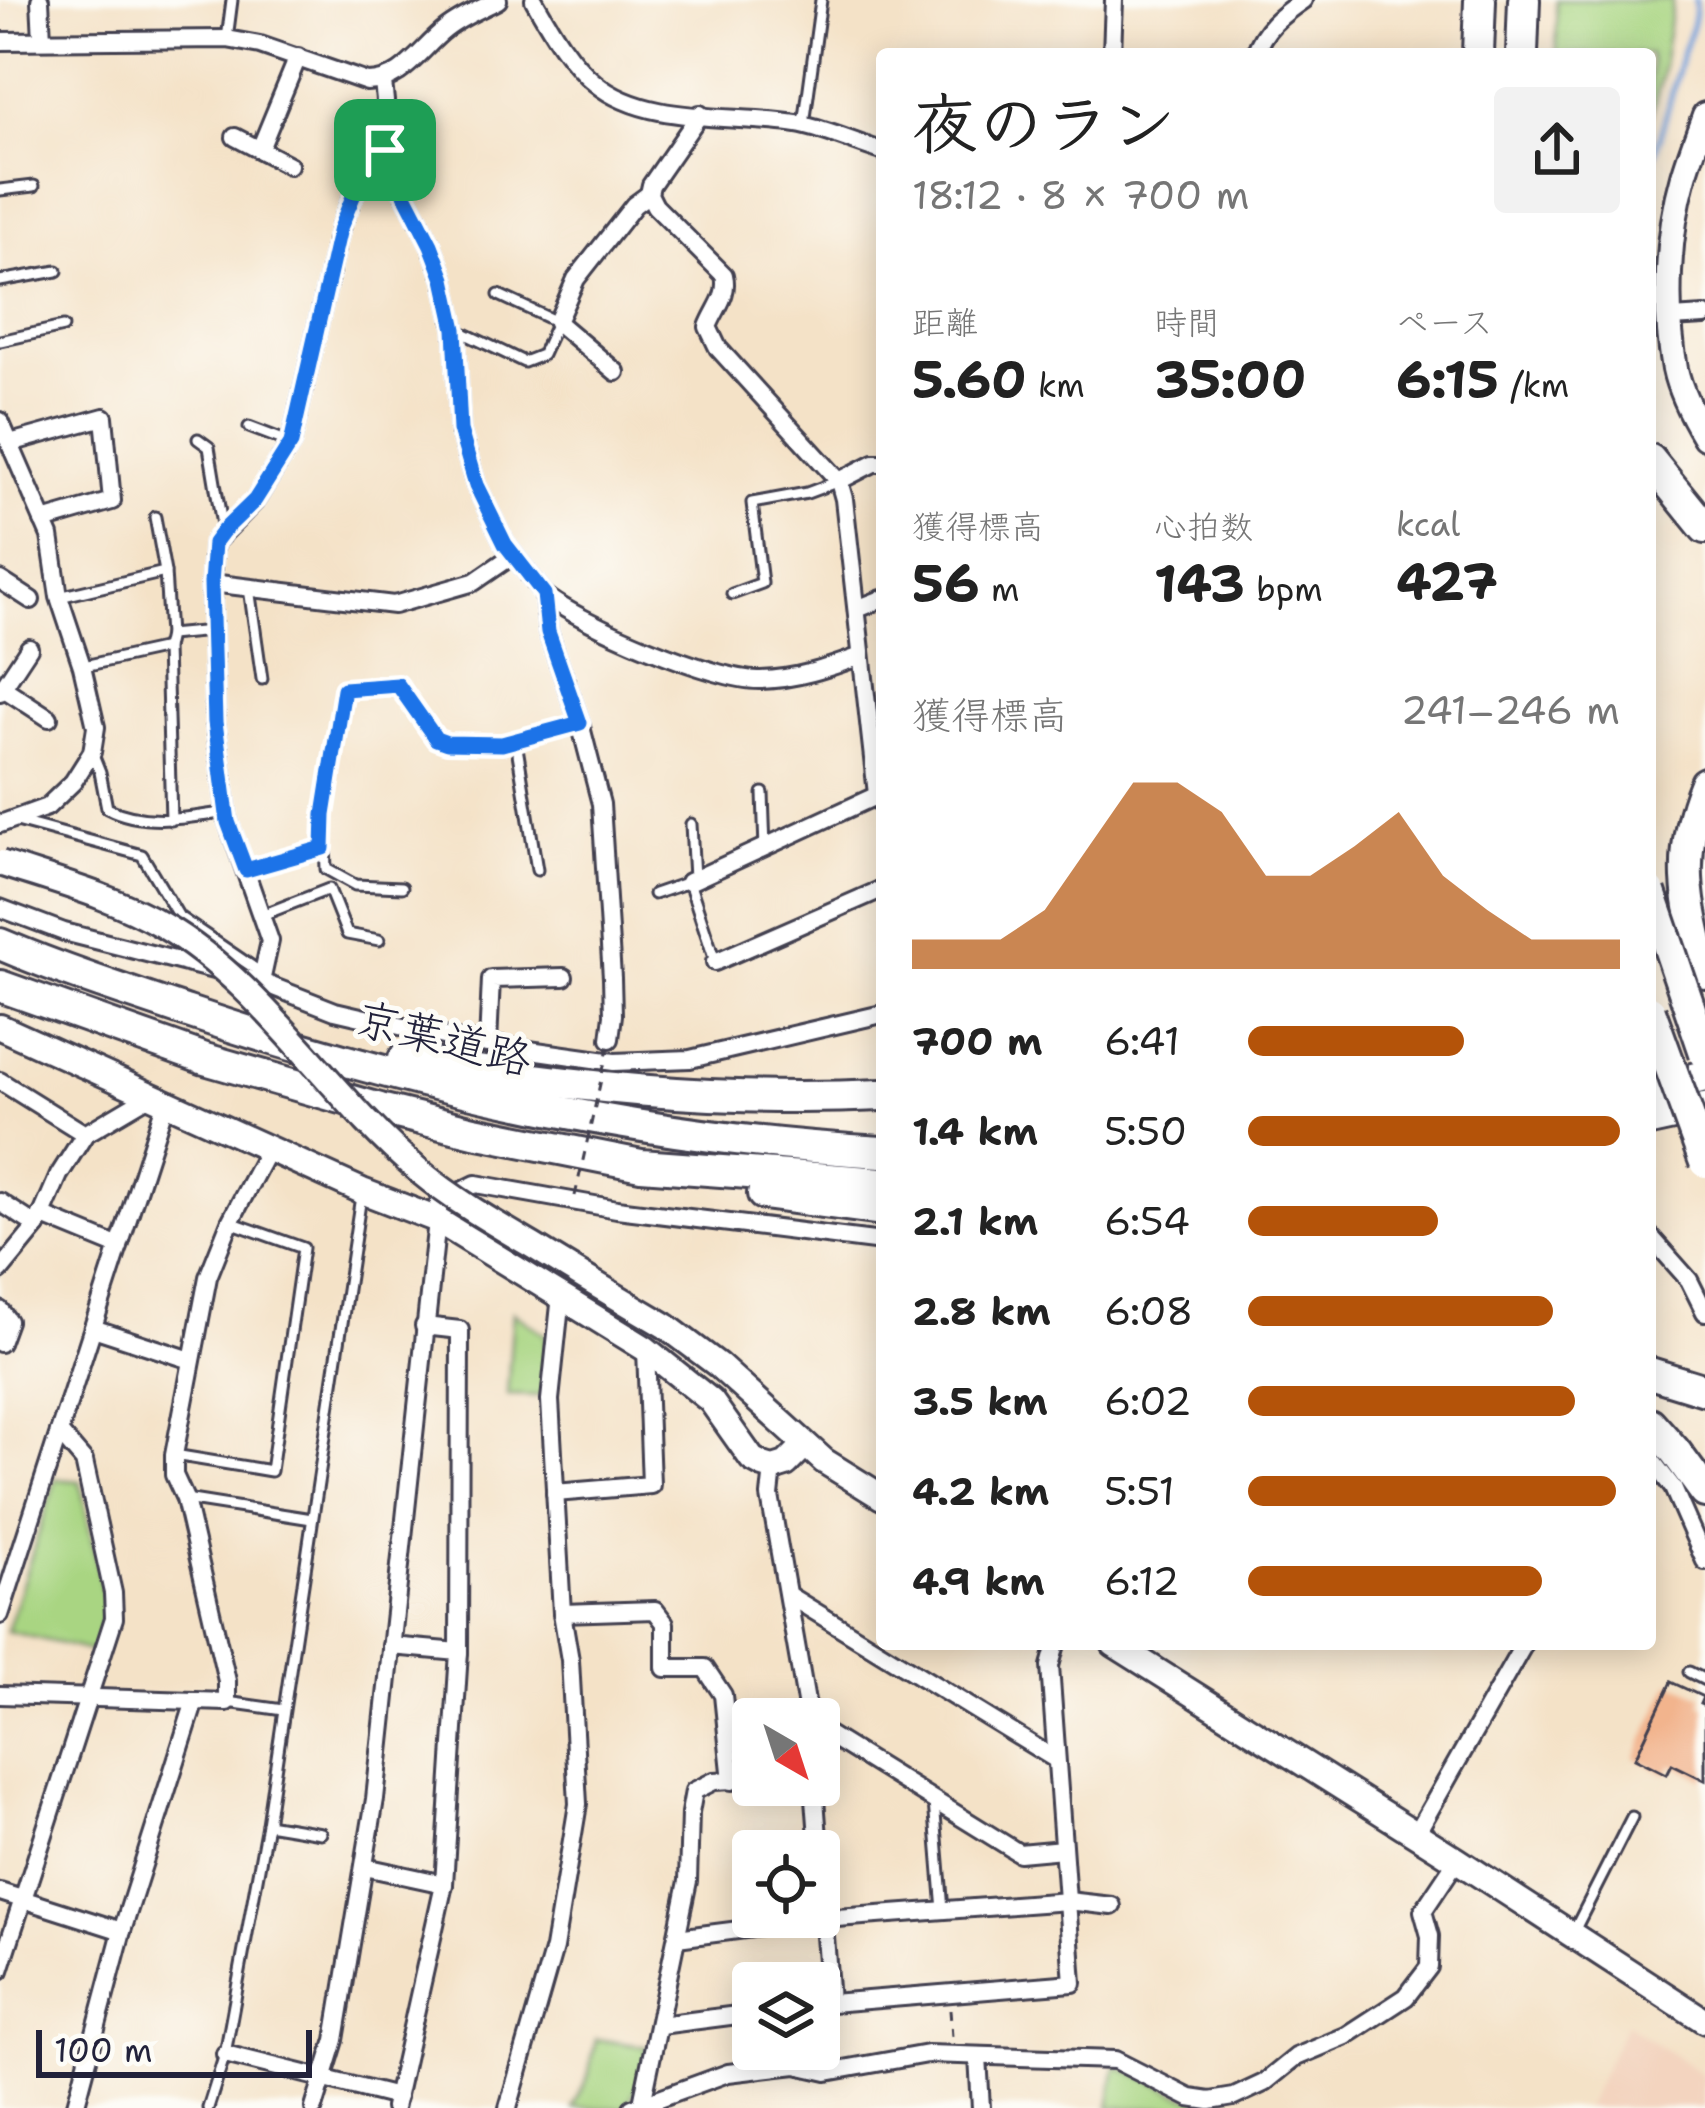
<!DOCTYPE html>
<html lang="ja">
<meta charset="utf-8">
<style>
:root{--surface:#fff;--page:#f2f2f2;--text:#222;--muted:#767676;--accent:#b45309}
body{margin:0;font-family:"Shantell Sans","Klee One",sans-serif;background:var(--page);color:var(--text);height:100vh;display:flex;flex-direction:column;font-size:45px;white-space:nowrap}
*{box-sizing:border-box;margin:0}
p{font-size:39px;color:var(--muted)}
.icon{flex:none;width:66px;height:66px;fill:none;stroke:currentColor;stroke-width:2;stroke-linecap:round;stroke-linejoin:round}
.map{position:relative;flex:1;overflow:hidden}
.panel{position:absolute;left:876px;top:48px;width:780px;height:1602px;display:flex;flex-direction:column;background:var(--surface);border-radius:12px;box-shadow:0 6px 30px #0003}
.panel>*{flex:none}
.needle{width:78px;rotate:141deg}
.controls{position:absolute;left:732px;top:1698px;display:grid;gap:24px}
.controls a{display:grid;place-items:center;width:108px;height:108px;border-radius:12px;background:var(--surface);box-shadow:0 6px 30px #0003;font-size:60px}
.scale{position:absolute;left:36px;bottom:30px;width:276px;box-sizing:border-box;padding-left:12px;border:6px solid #22223b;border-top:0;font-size:33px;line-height:42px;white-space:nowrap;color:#22223b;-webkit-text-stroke:9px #fdfcf7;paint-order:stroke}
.pin{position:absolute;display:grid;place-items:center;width:102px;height:102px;color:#fff;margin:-51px;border-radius:24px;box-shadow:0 6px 18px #0006}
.round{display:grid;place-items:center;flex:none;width:126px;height:126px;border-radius:12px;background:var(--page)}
.headline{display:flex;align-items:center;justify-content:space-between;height:204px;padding:0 36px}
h1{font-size:66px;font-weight:700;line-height:90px}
.stats{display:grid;grid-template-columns:repeat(3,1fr);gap:18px;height:204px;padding:12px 36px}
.stats div{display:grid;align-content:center}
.stats b{font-size:51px;font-weight:700}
.stats small{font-size:33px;font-weight:400}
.stats p{font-size:33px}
.chart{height:336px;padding:24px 36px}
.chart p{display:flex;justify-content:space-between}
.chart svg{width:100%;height:216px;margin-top:12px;fill:var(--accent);opacity:.7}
ul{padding:0 36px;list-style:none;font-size:39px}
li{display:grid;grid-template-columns:192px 144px 1fr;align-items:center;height:90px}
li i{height:30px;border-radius:15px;background:var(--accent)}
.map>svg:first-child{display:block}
.built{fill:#f3d4bf}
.green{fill:#a9d582;stroke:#667c5e;stroke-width:3}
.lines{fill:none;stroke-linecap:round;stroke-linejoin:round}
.stream{stroke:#6e9cd7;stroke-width:6}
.building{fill:#f2b48d}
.lane-casing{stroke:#423f50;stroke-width:15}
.street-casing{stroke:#423f50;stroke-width:22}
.secondary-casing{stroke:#423f50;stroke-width:30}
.highway-casing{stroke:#423f50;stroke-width:36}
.path{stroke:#423f50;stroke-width:3;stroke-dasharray:9 9;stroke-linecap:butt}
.lane{stroke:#fff;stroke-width:9}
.street{stroke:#fff;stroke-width:16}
.secondary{stroke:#fff;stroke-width:24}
.highway{stroke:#fff;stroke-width:30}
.secondary-bridge-casing{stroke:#423f50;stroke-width:30;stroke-linecap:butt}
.highway-bridge-casing{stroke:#423f50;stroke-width:36;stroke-linecap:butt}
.path-bridge{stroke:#423f50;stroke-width:3;stroke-dasharray:9 9;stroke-linecap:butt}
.secondary-bridge{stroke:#fff;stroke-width:24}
.highway-bridge{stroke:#fff;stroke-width:30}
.route-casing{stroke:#fff;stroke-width:24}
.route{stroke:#1a73e8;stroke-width:15}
.labels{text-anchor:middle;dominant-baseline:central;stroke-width:10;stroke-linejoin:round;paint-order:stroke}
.street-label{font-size:45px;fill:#22223b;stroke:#fdfcf7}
</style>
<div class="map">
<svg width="1705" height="2108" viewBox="0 0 1705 2108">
<rect width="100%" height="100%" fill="#fdfcf7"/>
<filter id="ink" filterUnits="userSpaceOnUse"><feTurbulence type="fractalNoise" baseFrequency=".00833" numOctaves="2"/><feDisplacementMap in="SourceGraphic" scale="24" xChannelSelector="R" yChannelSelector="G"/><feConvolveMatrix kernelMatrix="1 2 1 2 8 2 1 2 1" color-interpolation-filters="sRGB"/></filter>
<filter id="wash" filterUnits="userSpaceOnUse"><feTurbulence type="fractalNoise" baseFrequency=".004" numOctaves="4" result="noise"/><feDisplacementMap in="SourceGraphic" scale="48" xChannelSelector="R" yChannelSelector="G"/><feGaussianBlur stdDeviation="2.7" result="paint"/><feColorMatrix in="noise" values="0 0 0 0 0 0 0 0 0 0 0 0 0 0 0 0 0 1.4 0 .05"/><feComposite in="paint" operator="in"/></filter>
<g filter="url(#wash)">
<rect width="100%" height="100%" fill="#f4e2c7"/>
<path class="built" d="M1626,2024L1705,2076V2108H1585Z"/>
<g class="green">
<path d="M1556,0H1673L1661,79L1650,119V54H1557Z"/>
<path d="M513,1312L546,1335L543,1396L507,1395Z"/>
<path d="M56,1479L80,1481L105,1606L94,1652L7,1631Z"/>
<path d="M596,2039L647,2047L640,2083L625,2108H573L588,2077Z"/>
<path d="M1116,2066L1214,2108H1109Z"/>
</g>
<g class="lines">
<path class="stream" d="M1650,168C1661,133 1671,100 1679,65C1685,38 1696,30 1695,0"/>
</g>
<g id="blocks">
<path class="building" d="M1671,1682L1703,1697L1700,1704L1705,1706V1780L1672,1764L1667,1774L1635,1758Z"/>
</g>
</g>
<g filter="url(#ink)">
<use href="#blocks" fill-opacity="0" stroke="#423f50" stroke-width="3"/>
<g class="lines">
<g class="lane-casing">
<g id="lane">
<path d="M227,39L232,0"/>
<path d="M804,125L821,0"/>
<path d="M0,190L34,186"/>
<path d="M0,281L57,271"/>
<path d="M455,329L524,362L542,355L557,322L499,295"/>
<path d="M0,341L63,327"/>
<path d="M249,427L291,443"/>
<path d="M198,439L209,447L223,531"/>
<path d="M155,517L165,572L169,635"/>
<path d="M249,588L262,679"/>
<path d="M732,594L762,583L752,503L807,493L839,481"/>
<path d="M59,597L165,572"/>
<path d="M84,666L166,648"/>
<path d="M516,741L537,870"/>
<path d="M92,752L100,772L107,808C144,827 187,818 227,812"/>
<path d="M763,793L765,849"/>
<path d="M13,820L142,855L179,917L263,974"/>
<path d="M171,820L166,648L169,635L212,631"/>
<path d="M691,824L694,878"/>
<path d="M246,870L323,848"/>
<path d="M402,887L355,885L326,869L324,815L343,689L398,685L436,739L447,743L502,744L580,723"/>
<path d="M654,894L689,882L715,961"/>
<path d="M262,915L329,889L347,934L379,940"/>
<path d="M174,1455L271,1471L303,1248L230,1222"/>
<path d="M185,1499L312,1519"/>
<path d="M1689,1672L1705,1680"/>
<path d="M227,1702L283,1710"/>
<path d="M934,1802L943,1910"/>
<path d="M267,1824L321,1833"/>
<path d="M1572,1935L1632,1817"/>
<path d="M208,2108L225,2054L267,1824L361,1196"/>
</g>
</g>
<g class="street-casing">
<g id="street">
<path d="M40,0L42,39"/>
<path d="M534,0C550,28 569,62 595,83C648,127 737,113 802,125C829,131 856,143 882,151"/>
<path d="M0,41L227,39L260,45L367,82C403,82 420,49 446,29C461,17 481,9 498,0"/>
<path d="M1112,54L1114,0"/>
<path d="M1255,54C1264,28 1280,16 1303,0"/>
<path d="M383,82L385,101L379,133L393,171L431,245L444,279L455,329L460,430L476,485L505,544L544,594L548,632L580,723L601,804L612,978L613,1015L610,1039"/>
<path d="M700,114L651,185L649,194L655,206L724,275C729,296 715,308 708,327L718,348L839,481L844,499L877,794L882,806"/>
<path d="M235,137L289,165"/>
<path d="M260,149L298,57"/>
<path d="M1671,318L1705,316"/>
<path d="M616,372L557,322L576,279L634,205L649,194"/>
<path d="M0,421L50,536L59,597L82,666L96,727L92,752L73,782L47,807L0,824"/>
<path d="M10,443L104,417L112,501L43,521"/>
<path d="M839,481L874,463H882"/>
<path d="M0,580L31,600"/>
<path d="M211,583L394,605L474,582L512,556"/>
<path d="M544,594C578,623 717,682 761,680C797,679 828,668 861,656"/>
<path d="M857,609L882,599"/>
<path d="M0,686L49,718"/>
<path d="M0,692L29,648"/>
<path d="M689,882L882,793"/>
<path d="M0,908L64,932L261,982L335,1011L460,1040L614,1062L690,1059L882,1014"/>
<path d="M715,962L882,889"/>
<path d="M261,982L270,941L228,822L215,722L211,583L214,543L255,501L291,443L340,228L379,133"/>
<path d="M488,1044L491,979L564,977"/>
<path d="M0,1081L85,1134"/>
<path d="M0,1202L37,1226"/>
<path d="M41,1215L119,1247"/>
<path d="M1650,1236L1689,1280L1705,1312"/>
<path d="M0,1271L37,1226L59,1175L85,1134L151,1095"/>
<path d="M0,1310L8,1321L0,1343"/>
<path d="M424,1326L460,1330L459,1652"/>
<path d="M93,1328L191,1360"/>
<path d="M1650,1458L1673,1488L1705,1561"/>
<path d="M773,1468L770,1496L809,1719"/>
<path d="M555,1493L651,1485L646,1349"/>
<path d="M788,1595L1055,1759"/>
<path d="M562,1613L655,1610L665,1623V1668H705L723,1695L732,1781"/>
<path d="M0,1615L166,1101"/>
<path d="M391,1646L459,1652L444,1884"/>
<path d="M0,1695L227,1702V1681L185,1499L174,1475V1455L208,1277L230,1222L269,1148"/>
<path d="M819,1729L1019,1853L1063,1849"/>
<path d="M814,1785L819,1851"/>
<path d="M1416,1834L1524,1644"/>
<path d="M819,1857L830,2002"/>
<path d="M365,1867L444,1884L394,2108"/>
<path d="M0,1892L122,1931"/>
<path d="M677,1938L823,1919L1068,1901L1112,1906"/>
<path d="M0,1970L114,1618L113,1593L84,1461L59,1432"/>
<path d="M819,2004L1073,1983L1050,1666L1056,1644"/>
<path d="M660,2025L753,2013"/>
<path d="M225,2054L397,2097"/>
<path d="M978,2057L981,2108"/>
<path d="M642,2103L688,1881L690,1813L694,1791L714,1781L753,1779"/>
<path d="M75,2108L122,1931L195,1701"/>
<path d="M314,2108L335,2040L375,1799L439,1202L476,1184L617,1209L882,1242"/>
<path d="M508,2108L554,1948L578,1804L570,1660L562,1613L550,1400L561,1295"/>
<path d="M632,2108L728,2073L796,2065L827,2072L927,2054L1115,2060L1190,2098L1210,2101L1234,2097L1264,2083L1296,2057L1346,2036L1406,1997L1429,1967L1430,1936L1423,1911L1457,1860"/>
</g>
</g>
<g class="secondary-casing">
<g id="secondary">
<path d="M1705,115C1698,135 1690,155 1684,176C1667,235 1664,309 1675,369C1680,393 1693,417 1705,437"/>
<path d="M0,1027L362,1191L435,1219L646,1349L711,1401L752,1459L763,1465L773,1468L786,1464L805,1445"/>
<path d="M666,1326L718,1365L824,1461L882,1497"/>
<path d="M1114,1644L1457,1860L1705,2021"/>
</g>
</g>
<g class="highway-casing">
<g id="highway">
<path d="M1478,54L1480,0"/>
<path d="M1522,54L1524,0"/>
<path d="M1650,460L1705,528"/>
<path d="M1705,783C1676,854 1686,901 1705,973"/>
<path d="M0,944C61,970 125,991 188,1012C413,1088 645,1139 882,1152"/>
<path d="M0,986L205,1059L380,1109L474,1132L641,1165L882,1183"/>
<path d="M404,1059C563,1087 721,1103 882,1095"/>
<path d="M1650,1090L1705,1076"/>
<path d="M1650,1120L1705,1108"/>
<path d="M763,1194L882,1210"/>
<path d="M1650,1373L1705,1390"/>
<path d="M1650,1423L1675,1451L1705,1492"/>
</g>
</g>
<path class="path" d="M950,2010L952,2037"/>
<use href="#lane" class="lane"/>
<use href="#street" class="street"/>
<use href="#secondary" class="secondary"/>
<use href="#highway" class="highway"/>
<g class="secondary-bridge-casing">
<path id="secondary-bridge" d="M0,863C54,881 113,896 162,925C264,984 329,1096 419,1171C454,1200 494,1223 533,1246C577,1273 622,1300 666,1326"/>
</g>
<g class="highway-bridge-casing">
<g id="highway-bridge">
<path d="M1650,892L1705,1053"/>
<path d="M1650,1011L1705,1162"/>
</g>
</g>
<path class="path-bridge" d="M575,1196L610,1039"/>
<use href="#secondary-bridge" class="secondary-bridge"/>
<use href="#highway-bridge" class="highway-bridge"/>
</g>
</g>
<g class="lines" filter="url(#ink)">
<g class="route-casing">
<path id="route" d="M379,134L393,171L431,245L444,279L455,329L460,430L476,485L505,544L544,594L548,632L580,723L502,744L447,743L436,739L398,685L344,689L324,815L323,848L246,870L228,822L215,722L211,583L214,543L223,531L255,500L291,443L340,228Z"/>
</g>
<use href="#route" class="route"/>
</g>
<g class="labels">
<g class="street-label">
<text transform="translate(444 1038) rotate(14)">京葉道路</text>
</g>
</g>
</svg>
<div class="controls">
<a><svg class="needle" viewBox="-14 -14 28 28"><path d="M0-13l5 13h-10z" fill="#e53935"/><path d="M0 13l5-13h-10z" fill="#767676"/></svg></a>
<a><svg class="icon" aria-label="locate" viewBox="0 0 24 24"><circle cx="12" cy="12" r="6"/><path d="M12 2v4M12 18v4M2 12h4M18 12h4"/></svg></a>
<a><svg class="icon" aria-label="layers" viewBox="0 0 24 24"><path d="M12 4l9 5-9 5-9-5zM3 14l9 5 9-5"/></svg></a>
</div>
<div class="scale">100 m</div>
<div class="pin" style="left:385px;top:150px;background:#1e9e55"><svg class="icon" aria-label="arrive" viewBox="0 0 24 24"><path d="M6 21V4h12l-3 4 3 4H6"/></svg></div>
<section class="panel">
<div class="headline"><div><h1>夜のラン</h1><p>18:12 · 8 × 700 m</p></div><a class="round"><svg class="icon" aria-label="share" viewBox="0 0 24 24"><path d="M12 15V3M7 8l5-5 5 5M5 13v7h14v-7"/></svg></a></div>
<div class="stats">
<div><p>距離</p><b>5.60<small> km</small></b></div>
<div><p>時間</p><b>35:00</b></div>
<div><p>ペース</p><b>6:15<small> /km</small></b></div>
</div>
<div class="stats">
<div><p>獲得標高</p><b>56<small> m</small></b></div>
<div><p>心拍数</p><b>143<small> bpm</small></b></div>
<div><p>kcal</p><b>427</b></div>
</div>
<div class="chart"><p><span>獲得標高</span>241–246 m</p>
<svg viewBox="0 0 160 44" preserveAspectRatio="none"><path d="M0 44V38L10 38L20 38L30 32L40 19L50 6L60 6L70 12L80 25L90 25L100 19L110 12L120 25L130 32L140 38L150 38L160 38V44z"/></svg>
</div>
<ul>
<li><b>700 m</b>6:41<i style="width:58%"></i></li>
<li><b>1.4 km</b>5:50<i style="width:100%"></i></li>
<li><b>2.1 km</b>6:54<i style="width:51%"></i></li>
<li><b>2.8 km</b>6:08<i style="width:82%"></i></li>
<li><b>3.5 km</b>6:02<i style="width:88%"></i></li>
<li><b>4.2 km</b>5:51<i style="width:99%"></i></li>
<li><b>4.9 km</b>6:12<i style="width:79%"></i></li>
</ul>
</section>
</div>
